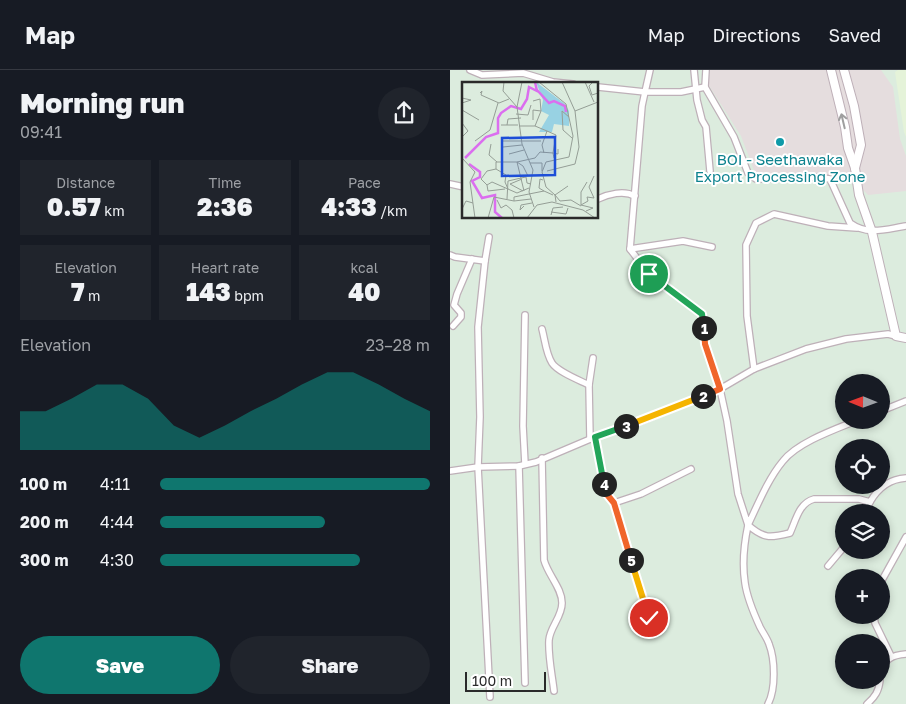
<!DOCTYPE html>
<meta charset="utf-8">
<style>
:root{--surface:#171b24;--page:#20242c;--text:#f1f3f6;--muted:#9ea1a6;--line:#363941;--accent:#0f766e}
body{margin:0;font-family:"Golos Text",sans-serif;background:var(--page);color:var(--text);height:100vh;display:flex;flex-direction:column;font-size:19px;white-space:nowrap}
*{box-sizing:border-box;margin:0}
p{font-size:16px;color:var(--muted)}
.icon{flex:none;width:28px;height:28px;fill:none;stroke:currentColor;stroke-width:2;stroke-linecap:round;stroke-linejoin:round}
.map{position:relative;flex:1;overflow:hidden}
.side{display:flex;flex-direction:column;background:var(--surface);width:450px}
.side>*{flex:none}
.needle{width:32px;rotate:271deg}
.buttons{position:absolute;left:385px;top:304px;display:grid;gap:10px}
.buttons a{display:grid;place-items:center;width:55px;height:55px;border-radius:50%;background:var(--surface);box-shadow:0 2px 8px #0003;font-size:25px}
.scale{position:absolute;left:15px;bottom:12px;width:81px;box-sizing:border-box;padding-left:5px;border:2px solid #2a2a2a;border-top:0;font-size:14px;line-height:18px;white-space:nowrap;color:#2a2a2a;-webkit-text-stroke:4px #fff;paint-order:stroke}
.pin{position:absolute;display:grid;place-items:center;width:42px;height:42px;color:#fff;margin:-21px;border:2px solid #fff;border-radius:50%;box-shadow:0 1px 5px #0007}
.km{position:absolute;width:25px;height:25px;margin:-12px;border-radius:50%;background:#222;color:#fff;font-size:14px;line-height:25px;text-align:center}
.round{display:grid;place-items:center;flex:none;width:52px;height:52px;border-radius:26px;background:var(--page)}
.head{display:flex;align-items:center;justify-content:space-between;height:85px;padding:0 20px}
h1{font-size:28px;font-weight:800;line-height:38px}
.stats{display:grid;grid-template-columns:repeat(3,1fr);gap:8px;height:85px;padding:5px 20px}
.stats div{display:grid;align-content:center;border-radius:0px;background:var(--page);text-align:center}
.stats b{font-size:25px;font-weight:800}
.stats small{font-size:14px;font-weight:400}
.stats p{font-size:14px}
.chart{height:140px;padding:10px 20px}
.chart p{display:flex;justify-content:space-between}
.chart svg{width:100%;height:90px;margin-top:5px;fill:var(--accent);opacity:.7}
.button{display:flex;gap:10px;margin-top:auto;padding:10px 20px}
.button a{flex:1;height:58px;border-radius:30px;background:var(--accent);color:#fff;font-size:20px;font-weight:800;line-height:58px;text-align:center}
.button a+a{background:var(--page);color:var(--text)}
ul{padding:0 20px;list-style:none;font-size:16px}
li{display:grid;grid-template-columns:80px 60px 1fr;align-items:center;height:38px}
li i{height:12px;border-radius:6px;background:var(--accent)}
header{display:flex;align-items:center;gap:30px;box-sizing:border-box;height:70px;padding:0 25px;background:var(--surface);border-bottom:1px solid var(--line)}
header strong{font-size:24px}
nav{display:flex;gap:28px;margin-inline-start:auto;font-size:18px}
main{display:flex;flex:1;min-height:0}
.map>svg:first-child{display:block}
.industrial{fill:#e5ddde}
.medical{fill:#e5f3d9}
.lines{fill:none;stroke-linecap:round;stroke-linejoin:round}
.street-casing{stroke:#beb0b8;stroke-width:8}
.secondary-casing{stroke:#beb0b8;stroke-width:10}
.street{stroke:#fff;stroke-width:5.5}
.secondary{stroke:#fff;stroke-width:8}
.oneway{stroke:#9f9f9f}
.split-1-casing{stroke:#fff;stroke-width:10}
.split-2-casing{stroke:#fff;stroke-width:10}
.split-3-casing{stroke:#fff;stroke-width:10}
.split-4-casing{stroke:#fff;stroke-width:10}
.split-5-casing{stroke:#fff;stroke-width:10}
.split-6-casing{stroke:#fff;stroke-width:10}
.split-1{stroke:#22a559;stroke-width:6}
.split-2{stroke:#f0652b;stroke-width:6}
.split-3{stroke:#f5b400;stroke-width:6}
.split-4{stroke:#22a559;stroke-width:6}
.split-5{stroke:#f0652b;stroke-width:6}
.split-6{stroke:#f5b400;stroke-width:6}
.culture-dot{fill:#0f9aa8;stroke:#fff;stroke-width:2}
.labels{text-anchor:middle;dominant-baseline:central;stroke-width:4;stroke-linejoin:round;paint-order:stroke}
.culture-label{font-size:15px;fill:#0d838f;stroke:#fff}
.inset-river{fill:none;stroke:#db6eef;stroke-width:2.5}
.inset-road{fill:none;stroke:#959e96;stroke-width:1}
.view{fill:#1d4ed8;fill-opacity:0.15;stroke:#1d4ed8;stroke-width:2.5}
.inset-edge{fill:none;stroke:#2a2a2a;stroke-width:2.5}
</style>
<header>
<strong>Map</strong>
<nav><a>Map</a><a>Directions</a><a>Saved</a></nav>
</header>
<main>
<section class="side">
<div class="head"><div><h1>Morning run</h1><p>09:41</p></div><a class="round"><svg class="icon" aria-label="share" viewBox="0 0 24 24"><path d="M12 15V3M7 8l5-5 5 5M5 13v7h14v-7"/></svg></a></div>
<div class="stats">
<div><p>Distance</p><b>0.57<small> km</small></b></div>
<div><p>Time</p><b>2:36</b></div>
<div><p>Pace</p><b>4:33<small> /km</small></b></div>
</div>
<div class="stats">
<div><p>Elevation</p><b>7<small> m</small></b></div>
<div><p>Heart rate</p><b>143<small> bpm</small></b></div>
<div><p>kcal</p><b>40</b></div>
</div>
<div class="chart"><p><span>Elevation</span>23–28 m</p>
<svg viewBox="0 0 160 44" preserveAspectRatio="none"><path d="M0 44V25L10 25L20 19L30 12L40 12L50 19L60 32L70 38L80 32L90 25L100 19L110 12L120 6L130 6L140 12L150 19L160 25V44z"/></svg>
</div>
<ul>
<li><b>100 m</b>4:11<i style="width:100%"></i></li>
<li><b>200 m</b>4:44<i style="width:61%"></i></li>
<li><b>300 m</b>4:30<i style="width:74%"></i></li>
</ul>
<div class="button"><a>Save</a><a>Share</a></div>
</section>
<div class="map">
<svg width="456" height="634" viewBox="0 0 456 634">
<rect width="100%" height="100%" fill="#dcecde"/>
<path class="industrial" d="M260,0H431L443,17L450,69L456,86V121L418,125L399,105L311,107L305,103L291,66L258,14Z"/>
<path class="medical" d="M448,0H456V67L454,62L445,2Z"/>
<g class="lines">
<g class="street-casing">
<g id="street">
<path d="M20,0L32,5L73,3L103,12L123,14"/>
<path d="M244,0L247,30L252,50L256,57L260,101"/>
<path d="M256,0L255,17L284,67L298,103L306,109L367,107L380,109L400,153C418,166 436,159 456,156"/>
<path d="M148,17L195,22L200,0"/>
<path d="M255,17L231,22H195L192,36L180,179L199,204L252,244L255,274L270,319L277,351L288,424L298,455C308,434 318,409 333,391C348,372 386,359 408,350"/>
<path d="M0,114L14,117"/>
<path d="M148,129C158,124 174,120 185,126"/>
<path d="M39,167L35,191L28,257L30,347L28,397L40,627"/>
<path d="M180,179L233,171L262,177"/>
<path d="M0,185L5,187L35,191"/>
<path d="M3,256L11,247V243L4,235L7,224L22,189"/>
<path d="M92,259C95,270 96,284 102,293C108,302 129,310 139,315L140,369"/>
<path d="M304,299L297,246L296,175L306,153L324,144L378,156L407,158"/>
<path d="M139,315L143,288"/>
<path d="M431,341L456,331"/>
<path d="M145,367L155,422L164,433L199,548"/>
<path d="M92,388L94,490C98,505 112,518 112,533C112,547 100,557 99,570C98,586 102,604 104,621"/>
<path d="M75,394L73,356L75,245"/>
<path d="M69,396L75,613"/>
<path d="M0,401L28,397L69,396L86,392L145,367L191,351L270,319L304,299L356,279L396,269L438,264L446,266"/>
<path d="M164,433L191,424L241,399"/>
<path d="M415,442L420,432"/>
<path d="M378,496L394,477"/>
<path d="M431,512L456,467"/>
<path d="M424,545L425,553L441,586"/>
<path d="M431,603C434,589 442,585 456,584"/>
<path d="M318,634C326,619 325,589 319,574C317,568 313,563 310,557C304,544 297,527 295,513C292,494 294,474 298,455C314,469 320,468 340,463C346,450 349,433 364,429H409L420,432C428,418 439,409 456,408"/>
<path d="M417,634C425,627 429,621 430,610"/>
</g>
</g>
<g class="secondary-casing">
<g id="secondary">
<path d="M381,0L395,57L398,78L405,98L409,125L422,162L446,266L456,268"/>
<path d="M394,0L404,36L411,75L405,98"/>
</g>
</g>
<use href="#street" class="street"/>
<use href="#secondary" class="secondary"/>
</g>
<defs><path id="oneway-shaft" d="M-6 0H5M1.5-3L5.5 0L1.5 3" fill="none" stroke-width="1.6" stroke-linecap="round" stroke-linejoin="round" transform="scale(1.25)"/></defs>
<use class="oneway" href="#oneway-shaft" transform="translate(393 51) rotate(-103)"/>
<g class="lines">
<g class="split-1-casing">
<path id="split-1" d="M199,204L252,244L254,258"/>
</g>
<g class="split-2-casing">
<path id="split-2" d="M253,326L270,319L255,274L254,258"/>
</g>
<g class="split-3-casing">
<path id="split-3" d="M176,356L253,326"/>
</g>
<g class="split-4-casing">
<path id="split-4" d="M154,414L145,367L176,356"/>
</g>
<g class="split-5-casing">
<path id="split-5" d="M154,414L155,422L164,433L181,490"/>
</g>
<g class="split-6-casing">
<path id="split-6" d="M181,490L199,548"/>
</g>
<use href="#split-1" class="split-1"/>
<use href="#split-2" class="split-2"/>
<use href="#split-3" class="split-3"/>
<use href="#split-4" class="split-4"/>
<use href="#split-5" class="split-5"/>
<use href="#split-6" class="split-6"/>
</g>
<circle class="culture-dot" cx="330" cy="72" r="5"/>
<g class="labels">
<g class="culture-label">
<text x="330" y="89">BOI - Seethawaka<tspan x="330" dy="17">Export Processing Zone</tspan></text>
</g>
</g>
<g transform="translate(12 12)">
<rect width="136" height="136" fill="#dcecde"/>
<path d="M74,0L103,22L107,29V44L92,42L90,50H77L87,33L79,29L81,18Z" fill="#98d2e3"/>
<path class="inset-river" d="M75,8L87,21L92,19L103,24L104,30M3,76L24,55L36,51V36L39,31L49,24L59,27L65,17L67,5L75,9L73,0M7,82L18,90V95L10,99L20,116L33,113V130L40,136"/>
<path class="inset-road" d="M42,0L41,9L55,25L60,62L71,88L67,110L72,125M77,0L104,22L111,54L107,75L84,80L80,90L84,105L93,113L94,120M100,0L113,29M123,0L132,20M131,0L127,4L130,13L136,11M18,11L20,9L19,13L37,21L47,17M0,16L9,18L0,21M71,19L78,17L79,29M55,25L60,0M0,28L17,38M54,32L66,33L69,23M107,35L100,29L101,48L110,56M71,38V28L79,29L73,44M0,41L6,49L0,55M39,43H56M45,43L46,37L59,36M57,44H73L85,49M13,59L28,48L36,21M40,59H79M29,62L27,73L35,80M41,65L60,63M82,71L80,63L85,49L94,53L91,71L96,72V67M47,72L62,68M0,76L13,90L8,100L13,136M68,81H80V89M34,87V80H55L62,109M85,89L113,82L117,65L113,29L136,20M66,94L61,84L55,80L73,76L78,70L91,71L92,76M59,96L64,95L65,101L69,102M60,97L48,102L61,109M81,98L78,97L77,106L82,109M25,103L26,109L43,107M106,104L93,113L98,119L109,118L119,124M46,107L43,100L44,93L34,87L25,89L19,97L25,103L30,100L55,111L67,106M45,117L46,99L59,96M69,117L52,119V115L82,109L91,113M35,118L39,126L44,123L50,128L52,136M119,123V110L125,100M62,124L58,128L59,123L70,121M0,127L4,119L11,121M124,129L131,126L119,123L126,119L125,115L132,116L127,105L132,94M89,130L104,132L106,126M89,133L91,126L101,125M26,136L32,115L52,119M65,136L75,123L90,120L121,128L133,136"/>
<path class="view" d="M93,55V93L40,94V56Z"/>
<rect width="136" height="136" class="inset-edge"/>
</g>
</svg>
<div class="buttons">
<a><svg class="needle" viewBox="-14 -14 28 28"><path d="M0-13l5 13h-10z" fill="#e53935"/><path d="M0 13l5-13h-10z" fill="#9ea1a6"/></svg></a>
<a><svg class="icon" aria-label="locate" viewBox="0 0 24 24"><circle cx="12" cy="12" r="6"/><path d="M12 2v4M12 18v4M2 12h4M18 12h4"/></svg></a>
<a><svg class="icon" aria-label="layers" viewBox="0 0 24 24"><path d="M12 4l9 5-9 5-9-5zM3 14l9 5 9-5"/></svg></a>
<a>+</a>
<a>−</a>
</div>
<div class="scale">100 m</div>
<div class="pin" style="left:199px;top:204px;background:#1e9e55"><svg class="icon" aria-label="arrive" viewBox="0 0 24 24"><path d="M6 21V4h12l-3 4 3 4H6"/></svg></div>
<div class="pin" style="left:199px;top:548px;background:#d93025"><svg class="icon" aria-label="check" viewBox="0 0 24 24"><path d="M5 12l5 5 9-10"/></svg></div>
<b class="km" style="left:254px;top:258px">1</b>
<b class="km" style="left:253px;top:326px">2</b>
<b class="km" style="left:176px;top:356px">3</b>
<b class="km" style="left:154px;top:414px">4</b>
<b class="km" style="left:181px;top:490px">5</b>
</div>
</main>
